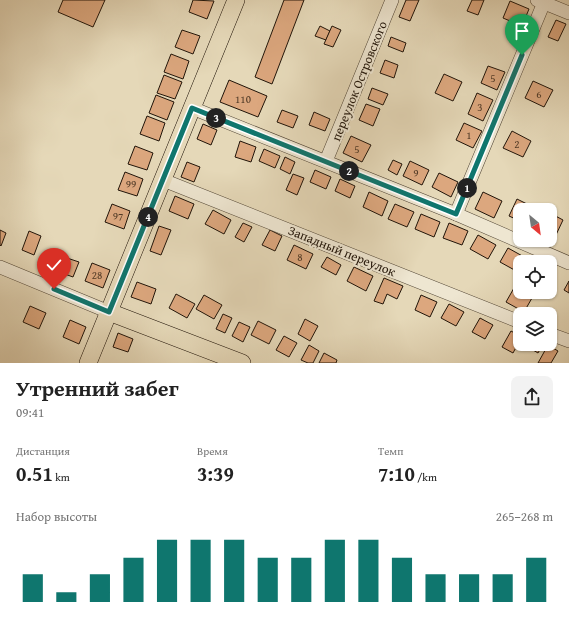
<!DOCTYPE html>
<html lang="ru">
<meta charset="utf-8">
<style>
:root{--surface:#fff;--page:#f2f2f2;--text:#222;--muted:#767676;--accent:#0f766e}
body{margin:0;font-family:"Gentium Book Plus",serif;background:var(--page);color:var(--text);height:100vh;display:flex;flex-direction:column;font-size:15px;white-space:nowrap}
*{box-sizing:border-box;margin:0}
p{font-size:13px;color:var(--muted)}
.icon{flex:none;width:22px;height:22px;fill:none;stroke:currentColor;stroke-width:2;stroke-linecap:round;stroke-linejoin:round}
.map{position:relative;height:363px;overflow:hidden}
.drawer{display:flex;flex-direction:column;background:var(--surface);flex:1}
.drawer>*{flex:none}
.needle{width:26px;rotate:151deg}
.tools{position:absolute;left:513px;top:203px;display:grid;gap:8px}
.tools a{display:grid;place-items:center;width:44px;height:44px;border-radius:8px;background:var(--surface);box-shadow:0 1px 3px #0004;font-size:20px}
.pin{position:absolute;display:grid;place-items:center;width:34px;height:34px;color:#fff;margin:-41px -17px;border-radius:50% 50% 50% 0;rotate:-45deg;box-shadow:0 0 4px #0007}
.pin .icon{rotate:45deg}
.km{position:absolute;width:20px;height:20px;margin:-10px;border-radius:50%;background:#222;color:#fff;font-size:11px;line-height:20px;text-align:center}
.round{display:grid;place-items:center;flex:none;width:42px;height:42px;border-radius:8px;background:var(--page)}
.overview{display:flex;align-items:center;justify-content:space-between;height:68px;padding:0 16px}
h1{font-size:22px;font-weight:700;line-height:30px}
.metrics{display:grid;grid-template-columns:repeat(3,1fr);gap:6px;height:68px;padding:4px 16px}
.metrics div{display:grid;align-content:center}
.metrics b{font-size:20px;font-weight:700}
.metrics small{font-size:11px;font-weight:400}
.metrics p{font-size:11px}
.chart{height:112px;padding:8px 16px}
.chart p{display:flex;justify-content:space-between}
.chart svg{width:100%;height:72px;margin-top:4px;stroke:var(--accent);stroke-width:6}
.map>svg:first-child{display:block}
.building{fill:#dca77e;stroke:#201409}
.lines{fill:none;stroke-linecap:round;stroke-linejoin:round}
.minor-casing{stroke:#514535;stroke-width:14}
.major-casing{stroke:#201409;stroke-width:18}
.minor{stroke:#eee6d1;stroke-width:13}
.major{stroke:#e5d8b8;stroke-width:17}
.route-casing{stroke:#fff;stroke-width:8}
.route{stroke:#0f766e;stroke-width:5}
.labels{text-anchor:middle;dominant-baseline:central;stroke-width:4;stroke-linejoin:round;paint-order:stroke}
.number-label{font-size:11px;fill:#4f3926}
.street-label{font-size:13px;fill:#201409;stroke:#eee6d1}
</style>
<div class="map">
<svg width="569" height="363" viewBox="0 0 569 363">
<rect width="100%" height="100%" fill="#e5d8b8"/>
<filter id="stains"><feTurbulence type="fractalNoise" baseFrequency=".005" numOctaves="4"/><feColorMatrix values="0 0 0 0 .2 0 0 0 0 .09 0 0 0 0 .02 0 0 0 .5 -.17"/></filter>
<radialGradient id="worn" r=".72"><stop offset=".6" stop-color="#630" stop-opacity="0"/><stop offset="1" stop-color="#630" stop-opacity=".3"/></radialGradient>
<g class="building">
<path d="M63,0H105L93,27L58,12Z"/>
<path d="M193,0L214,1L207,19L189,12Z"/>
<path d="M284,0H304L272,84L255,77Z"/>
<path d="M406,0H419L410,21L399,17Z"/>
<path d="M472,0H484L478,15L467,11Z"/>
<path d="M510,1L529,9L522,26L503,18Z"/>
<path d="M556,20L566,24L558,41L548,37Z"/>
<path d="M320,26L330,31L326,40L315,36Z"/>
<path d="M332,26L341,30L333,47L324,44Z"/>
<path d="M182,30L200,36L193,54L175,47Z"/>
<path d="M391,37L406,43L403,52L388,46Z"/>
<path d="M171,54L189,61L183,79L164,72Z"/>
<path d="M385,60L398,65L394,78L380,73Z"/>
<path d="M488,66L505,72L497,90L481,83Z"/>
<path d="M444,74L462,82L453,101L435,93Z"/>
<path d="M164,75L182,82L175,99L157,93Z"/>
<path d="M229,80L267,96L258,117L220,102Z"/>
<path d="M533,81L553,90L544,107L525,98Z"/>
<path d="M372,88L388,94L383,105L368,99Z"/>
<path d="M477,93L493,100L483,121L468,114Z"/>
<path d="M156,95L174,102L167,120L149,113Z"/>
<path d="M366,104L380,109L373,126L359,120Z"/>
<path d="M282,110L298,116L293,128L277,122Z"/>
<path d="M314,112L330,119L325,131L309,125Z"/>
<path d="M147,116L165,123L159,141L140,134Z"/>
<path d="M464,123L482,131L473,148L456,140Z"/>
<path d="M203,124L217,130L211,145L197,139Z"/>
<path d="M512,131L531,141L523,157L503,148Z"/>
<path d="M351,136L371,145L362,162L343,153Z"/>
<path d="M240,141L256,147L251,162L235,157Z"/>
<path d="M135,146L153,153L147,170L128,164Z"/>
<path d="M264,149L280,156L275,168L259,161Z"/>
<path d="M285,157L295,162L290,174L280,169Z"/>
<path d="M393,160L402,164L397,175L388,170Z"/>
<path d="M410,161L429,170L422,185L403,176Z"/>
<path d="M187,162L200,167L194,182L181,177Z"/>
<path d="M315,170L331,177L326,189L310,182Z"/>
<path d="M125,172L143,179L137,196L118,190Z"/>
<path d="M439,173L458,182L451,197L432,187Z"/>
<path d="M293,174L304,178L297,195L286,190Z"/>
<path d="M340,179L355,186L350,198L335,191Z"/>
<path d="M369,192L388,201L382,216L363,207Z"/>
<path d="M483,192L502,201L494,218L475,209Z"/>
<path d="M175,196L194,204L188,219L169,211Z"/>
<path d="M517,199L537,209L536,210H520V221L509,216Z"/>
<path d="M112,204L130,211L124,229L105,222Z"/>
<path d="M395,204L414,212L407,227L388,219Z"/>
<path d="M213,210L231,220L224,234L205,224Z"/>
<path d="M550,213L563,220L555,237L550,234Z"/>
<path d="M421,214L440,222L434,237L415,229Z"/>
<path d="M243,223L252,227L244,242L235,237Z"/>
<path d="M449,223L468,231L462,245L443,238Z"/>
<path d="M159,226L171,230L161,255L150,251Z"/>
<path d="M0,230L6,233L1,246L0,245Z"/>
<path d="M270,230L282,236L275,251L262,245Z"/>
<path d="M29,231L41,236L34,255L22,250Z"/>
<path d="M478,235L496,245L488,259L470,249Z"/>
<path d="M294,245L313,254L306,269L287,260Z"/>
<path d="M508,248L526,258L524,262H520V269L518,272L500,262Z"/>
<path d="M327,257L341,265L336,275L321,267Z"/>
<path d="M67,258L79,262L73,277L62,273Z"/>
<path d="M92,263L110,270L103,288L85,281Z"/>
<path d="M354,267L373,276L366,291L347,281Z"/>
<path d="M550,268L555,271L550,281Z"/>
<path d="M384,278L403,286L397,299L387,294L383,304L374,301Z"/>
<path d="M569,281V293L564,290Z"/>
<path d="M137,282L156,289L151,304L131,297Z"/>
<path d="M514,288L532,298L524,312L506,302Z"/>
<path d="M176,294L195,304L187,318L169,308Z"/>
<path d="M204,295L222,305L214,319L196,309Z"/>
<path d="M421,295L437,302L430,317L415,310Z"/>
<path d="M449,304L464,312L456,326L441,318Z"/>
<path d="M30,306L46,313L39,329L23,322Z"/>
<path d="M223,314L232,318L225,333L216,329Z"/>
<path d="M480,318L493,325L485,339L472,332Z"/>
<path d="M305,319L318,326L310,341L298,334Z"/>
<path d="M70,320L86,327L79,344L63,337Z"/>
<path d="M258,321L276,330L269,344L251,335Z"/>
<path d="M239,322L250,327L243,342L232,336Z"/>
<path d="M511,331L520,336V340L513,353L502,347Z"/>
<path d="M118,333L133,339L128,352L113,347Z"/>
<path d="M284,336L297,343L289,357L276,350Z"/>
<path d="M537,344H543L538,353L533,350Z"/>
<path d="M309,345L319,351L313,363H308L301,360Z"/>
<path d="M548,345L558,351L551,363H538Z"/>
<path d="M324,353L337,360L336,363H319Z"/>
</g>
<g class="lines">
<g class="minor-casing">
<g id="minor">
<path d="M537,0L569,13"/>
<path d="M192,108L456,214L569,263"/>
<path d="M326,161L392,0"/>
<path d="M163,180L520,322"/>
<path d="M456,214L545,0"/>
<path d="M0,267L109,312"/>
<path d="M550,334L569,341"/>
</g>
</g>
<g class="major-casing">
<g id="major">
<path d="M109,312L242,363"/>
<path d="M88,363L236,0"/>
</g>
</g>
<use href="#minor" class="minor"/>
<use href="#major" class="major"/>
</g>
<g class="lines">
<g class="route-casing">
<path id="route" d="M54,289L109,312L192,108L456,214L522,55"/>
</g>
<use href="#route" class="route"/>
</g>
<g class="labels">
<g class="number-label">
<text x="493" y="78">5</text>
<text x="539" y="94">6</text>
<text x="243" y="99">110</text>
<text x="480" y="107">3</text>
<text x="469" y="135">1</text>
<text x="517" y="144">2</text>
<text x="357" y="149">5</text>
<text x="416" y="173">9</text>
<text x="131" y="184">99</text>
<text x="118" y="216">97</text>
<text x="300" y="257">8</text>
<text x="97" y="275">28</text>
</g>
<g class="street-label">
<text transform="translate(359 81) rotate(-68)">переулок Островского</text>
<text transform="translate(342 251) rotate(22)">Западный переулок</text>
</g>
</g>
<rect width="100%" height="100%" filter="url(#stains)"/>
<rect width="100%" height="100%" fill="url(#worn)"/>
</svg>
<div class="tools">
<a><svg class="needle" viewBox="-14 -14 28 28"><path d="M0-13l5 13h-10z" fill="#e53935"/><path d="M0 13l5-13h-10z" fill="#767676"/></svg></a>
<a><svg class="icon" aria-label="locate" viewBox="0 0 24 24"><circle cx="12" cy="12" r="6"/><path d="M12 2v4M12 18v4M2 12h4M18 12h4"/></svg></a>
<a><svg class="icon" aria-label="layers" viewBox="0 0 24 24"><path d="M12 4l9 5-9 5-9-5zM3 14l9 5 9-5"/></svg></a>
</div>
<div class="pin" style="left:522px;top:55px;background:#1e9e55"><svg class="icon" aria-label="arrive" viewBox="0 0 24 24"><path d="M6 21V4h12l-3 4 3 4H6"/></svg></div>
<div class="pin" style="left:54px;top:289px;background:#d93025"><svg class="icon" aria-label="check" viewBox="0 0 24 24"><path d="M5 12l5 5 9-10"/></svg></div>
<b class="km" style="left:467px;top:188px">1</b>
<b class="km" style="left:349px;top:171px">2</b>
<b class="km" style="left:216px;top:118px">3</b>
<b class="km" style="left:148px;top:217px">4</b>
</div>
<section class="drawer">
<div class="overview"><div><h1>Утренний забег</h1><p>09:41</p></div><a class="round"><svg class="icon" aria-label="share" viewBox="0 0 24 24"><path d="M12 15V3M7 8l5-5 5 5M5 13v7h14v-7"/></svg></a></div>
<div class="metrics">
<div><p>Дистанция</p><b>0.51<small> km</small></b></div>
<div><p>Время</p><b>3:39</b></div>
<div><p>Темп</p><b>7:10<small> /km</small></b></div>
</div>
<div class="chart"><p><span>Набор высоты</span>265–268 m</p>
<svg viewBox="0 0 160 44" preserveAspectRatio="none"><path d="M5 44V27M15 44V38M25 44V27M35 44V17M45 44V6M55 44V6M65 44V6M75 44V17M85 44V17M95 44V6M105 44V6M115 44V17M125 44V27M135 44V27M145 44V27M155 44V17"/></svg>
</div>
</section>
